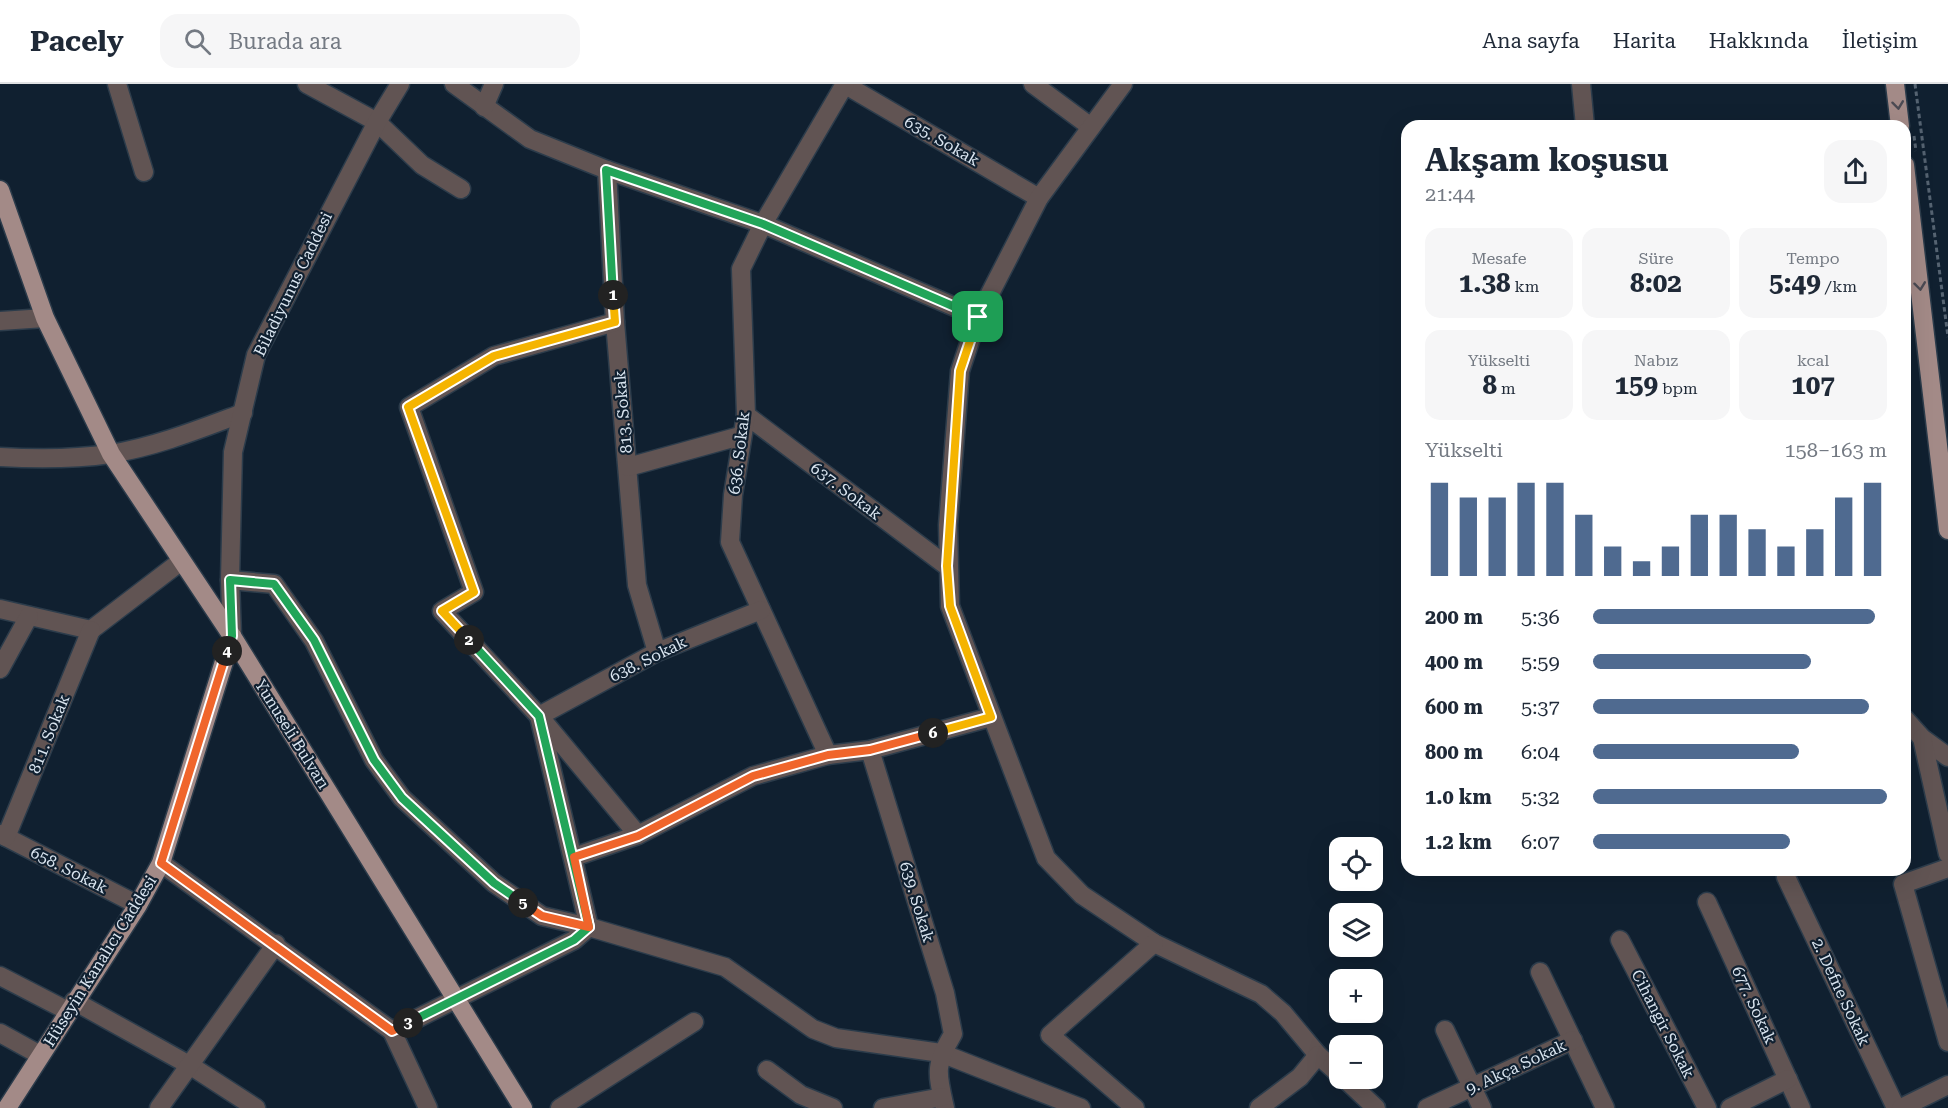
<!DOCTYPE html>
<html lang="tr">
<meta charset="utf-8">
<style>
:root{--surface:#fff;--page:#f6f6f7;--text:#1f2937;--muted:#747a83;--line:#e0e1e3;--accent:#4f6a90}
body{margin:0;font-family:"Roboto Serif",serif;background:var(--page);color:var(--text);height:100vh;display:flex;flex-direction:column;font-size:22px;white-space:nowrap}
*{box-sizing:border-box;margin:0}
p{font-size:20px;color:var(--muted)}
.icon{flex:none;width:33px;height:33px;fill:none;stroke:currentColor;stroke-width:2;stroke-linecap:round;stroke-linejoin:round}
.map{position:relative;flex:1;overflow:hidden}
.side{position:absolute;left:1401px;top:36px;width:510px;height:756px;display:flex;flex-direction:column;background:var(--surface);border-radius:18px;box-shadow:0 6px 24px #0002}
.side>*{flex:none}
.fabs{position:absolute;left:1329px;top:753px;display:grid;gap:12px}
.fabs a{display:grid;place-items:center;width:54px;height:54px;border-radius:12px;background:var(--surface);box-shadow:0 6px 24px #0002;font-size:30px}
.pin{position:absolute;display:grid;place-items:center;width:51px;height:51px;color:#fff;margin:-26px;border-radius:12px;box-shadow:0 3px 9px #0006}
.km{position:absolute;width:30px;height:30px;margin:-15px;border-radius:50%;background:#222;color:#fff;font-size:16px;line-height:30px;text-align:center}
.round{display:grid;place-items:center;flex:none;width:63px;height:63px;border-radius:18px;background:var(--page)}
.headline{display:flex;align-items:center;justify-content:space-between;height:102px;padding:0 24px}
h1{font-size:33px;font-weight:700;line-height:45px}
.metrics{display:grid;grid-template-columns:repeat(3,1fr);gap:9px;height:102px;padding:6px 24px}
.metrics div{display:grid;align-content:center;border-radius:15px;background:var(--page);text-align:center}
.metrics b{font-size:26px;font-weight:700}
.metrics small{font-size:16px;font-weight:400}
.metrics p{font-size:16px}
.chart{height:168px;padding:12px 24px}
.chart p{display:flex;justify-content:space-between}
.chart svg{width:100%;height:108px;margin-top:6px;stroke:var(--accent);stroke-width:6}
ul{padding:0 24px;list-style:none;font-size:20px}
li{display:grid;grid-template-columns:96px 72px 1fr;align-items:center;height:45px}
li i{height:15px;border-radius:8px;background:var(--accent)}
header{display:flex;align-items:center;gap:36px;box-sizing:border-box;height:84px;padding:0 30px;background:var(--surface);border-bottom:2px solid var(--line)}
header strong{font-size:28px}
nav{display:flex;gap:33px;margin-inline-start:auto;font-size:21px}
.search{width:420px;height:54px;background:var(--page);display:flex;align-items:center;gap:15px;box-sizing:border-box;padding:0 21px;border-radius:18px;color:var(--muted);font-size:22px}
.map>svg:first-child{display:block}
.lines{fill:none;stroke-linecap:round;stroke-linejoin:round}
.minor-casing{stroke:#2c3c4b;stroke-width:21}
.major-casing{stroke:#2c3c4b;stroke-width:21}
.path{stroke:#556371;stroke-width:3;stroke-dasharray:4.5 3;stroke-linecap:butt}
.minor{stroke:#615453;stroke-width:18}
.major{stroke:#a38a87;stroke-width:18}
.oneway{stroke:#4b4a53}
.split-1-casing{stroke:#fff;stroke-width:12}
.split-2-casing{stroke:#fff;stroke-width:12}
.split-3-casing{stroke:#fff;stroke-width:12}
.split-4-casing{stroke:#fff;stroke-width:12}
.split-5-casing{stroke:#fff;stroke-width:12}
.split-6-casing{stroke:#fff;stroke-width:12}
.split-7-casing{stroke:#fff;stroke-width:12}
.split-1{stroke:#22a559;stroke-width:8}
.split-2{stroke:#f5b400;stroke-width:8}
.split-3{stroke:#22a559;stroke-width:8}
.split-4{stroke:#f0652b;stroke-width:8}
.split-5{stroke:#22a559;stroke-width:8}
.split-6{stroke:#f0652b;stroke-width:8}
.split-7{stroke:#f5b400;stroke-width:8}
.labels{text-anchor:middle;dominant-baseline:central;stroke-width:4.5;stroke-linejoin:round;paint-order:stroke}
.street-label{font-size:16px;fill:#dae5f0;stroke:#102030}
</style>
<header>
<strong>Pacely</strong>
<div class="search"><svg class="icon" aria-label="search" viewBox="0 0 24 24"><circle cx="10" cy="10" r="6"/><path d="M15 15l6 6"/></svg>Burada ara</div>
<nav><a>Ana sayfa</a><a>Harita</a><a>Hakkında</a><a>İletişim</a></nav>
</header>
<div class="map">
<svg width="1948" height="1024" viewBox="0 0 1948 1024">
<rect width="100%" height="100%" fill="#102030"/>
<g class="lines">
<g class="minor-casing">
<g id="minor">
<path d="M117,0L144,88"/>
<path d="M307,0L377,38L422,81L461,105"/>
<path d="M454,0L530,55L607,86L763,140L978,233"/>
<path d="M844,0L1039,114"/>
<path d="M1033,0L1091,43"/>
<path d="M1123,0L1039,114L978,233L960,287L948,441L950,522L1046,774L1082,811L1154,859L1261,910L1283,929L1318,971L1340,991"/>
<path d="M1581,0L1585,42"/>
<path d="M484,23L494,0"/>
<path d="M607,86L615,238L637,501L657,568"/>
<path d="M0,237L45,234"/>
<path d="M615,238L494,272L409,323L474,508L442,527L539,632L638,751"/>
<path d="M746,331L947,482"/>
<path d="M0,373C36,375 75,375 110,370C155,363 200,345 243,329"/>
<path d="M628,383L740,352"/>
<path d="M230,496L274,500L314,557L374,676L402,714L494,799L542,832L589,843L725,883L813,945L836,954L941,969L1081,1024"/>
<path d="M0,525L91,546L180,478"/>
<path d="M232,552L230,496L233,368L256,271L377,38L400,0"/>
<path d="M0,585L29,532"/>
<path d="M1905,635L1922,654L1948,673"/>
<path d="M1922,654L1948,770"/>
<path d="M870,666L945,909L953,950C934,982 937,989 945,1024"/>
<path d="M828,671L730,458L733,411L746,331L741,185L763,140L845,0"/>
<path d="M0,750L138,821"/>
<path d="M6,753L91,546"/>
<path d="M574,773L638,751L753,692L828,671L870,666L991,633"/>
<path d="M161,779L392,947"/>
<path d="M1948,784L1903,800L1948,958"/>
<path d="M1786,793L1896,1024"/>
<path d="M1707,818L1801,1024"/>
<path d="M1620,856L1707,1024"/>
<path d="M1540,888L1605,1024"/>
<path d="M0,892L68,927"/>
<path d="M74,917L191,982L256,1024"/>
<path d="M1445,946L1482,1024"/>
<path d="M0,949L40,971"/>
<path d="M767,986L801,1011L833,1024"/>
<path d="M1344,994L1376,1024"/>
<path d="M159,1024L276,860"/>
<path d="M428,1024L392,947L574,856L589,843L539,632L657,568L761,526"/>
<path d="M560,1024L694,938"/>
<path d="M883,1024L942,1013"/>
<path d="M1135,1024L1050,951L1154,859"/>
<path d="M1259,1024L1300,993L1318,971"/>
<path d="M1427,1024L1573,956"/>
<path d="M1730,1024L1788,995"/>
<path d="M1901,1024L1948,1001"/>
</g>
</g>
<g class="major-casing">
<g id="major">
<path d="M1895,0L1900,42"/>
<path d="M1905,81L1948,446"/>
<path d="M0,106L45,234L111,370L232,552L523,1024"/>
<path d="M7,1024L138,821L161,779L232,552"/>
</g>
</g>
<g class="path">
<path d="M1915,0L1948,253"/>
<path d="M1914,52L1916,67"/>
</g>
<use href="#minor" class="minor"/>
<use href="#major" class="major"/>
</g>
<defs><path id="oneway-chevron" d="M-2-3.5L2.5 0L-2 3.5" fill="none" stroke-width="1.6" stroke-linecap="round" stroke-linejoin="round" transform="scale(1.5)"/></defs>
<g class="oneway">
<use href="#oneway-chevron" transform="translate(1898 21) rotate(83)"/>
<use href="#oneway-chevron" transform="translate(1920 202) rotate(83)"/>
</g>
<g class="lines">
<g class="split-1-casing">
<path id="split-1" d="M613,211L606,86L763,140L978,233"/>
</g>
<g class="split-2-casing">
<path id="split-2" d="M469,556L442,527L474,508L408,323L494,272L615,238L613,211"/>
</g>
<g class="split-3-casing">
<path id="split-3" d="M408,939L574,856L589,843L539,632L469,556"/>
</g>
<g class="split-4-casing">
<path id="split-4" d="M227,567L161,779L392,947L408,939"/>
</g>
<g class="split-5-casing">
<path id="split-5" d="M227,567L232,552L230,496L274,500L314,556L374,676L402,714L494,799L523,819"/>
</g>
<g class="split-6-casing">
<path id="split-6" d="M523,819L542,832L589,843L574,773L638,752L753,692L828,671L870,666L933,649"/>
</g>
<g class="split-7-casing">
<path id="split-7" d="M933,649L991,633L950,522L947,482L960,287L978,233"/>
</g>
<use href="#split-1" class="split-1"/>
<use href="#split-2" class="split-2"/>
<use href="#split-3" class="split-3"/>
<use href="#split-4" class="split-4"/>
<use href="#split-5" class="split-5"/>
<use href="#split-6" class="split-6"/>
<use href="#split-7" class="split-7"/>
</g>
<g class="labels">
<g class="street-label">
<text transform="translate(942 57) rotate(30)">635. Sokak</text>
<text transform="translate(293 200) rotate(-64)">Biladiyunus Caddesi</text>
<text transform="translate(623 328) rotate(-95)">813. Sokak</text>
<text transform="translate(739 369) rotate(-83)">636. Sokak</text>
<text transform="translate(846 407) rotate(37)">637. Sokak</text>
<text transform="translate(648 575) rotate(-26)">638. Sokak</text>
<text transform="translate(49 650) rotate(-68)">811. Sokak</text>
<text transform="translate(292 650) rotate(58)">Yunuseli Bulvarı</text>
<text transform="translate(69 786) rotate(27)">658. Sokak</text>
<text transform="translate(917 818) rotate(73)">639. Sokak</text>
<text transform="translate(100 877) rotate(-58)">Hüseyin Kanalıcı Caddesi</text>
<text transform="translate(1841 908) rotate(65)">2. Defne Sokak</text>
<text transform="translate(1754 921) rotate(65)">677. Sokak</text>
<text transform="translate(1663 940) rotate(63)">Cihangir Sokak</text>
<text transform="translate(1516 983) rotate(-25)">9. Akça Sokak</text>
</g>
</g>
</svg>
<div class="fabs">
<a><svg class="icon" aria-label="locate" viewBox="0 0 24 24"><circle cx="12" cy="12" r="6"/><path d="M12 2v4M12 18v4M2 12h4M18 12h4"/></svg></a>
<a><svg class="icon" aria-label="layers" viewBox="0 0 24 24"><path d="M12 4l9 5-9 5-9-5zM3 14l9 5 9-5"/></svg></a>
<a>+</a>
<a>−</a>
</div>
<div class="pin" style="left:978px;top:233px;background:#1e9e55"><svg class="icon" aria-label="arrive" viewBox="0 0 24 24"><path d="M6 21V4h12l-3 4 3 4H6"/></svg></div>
<b class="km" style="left:613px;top:211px">1</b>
<b class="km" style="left:469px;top:556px">2</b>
<b class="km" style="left:408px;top:939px">3</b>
<b class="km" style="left:227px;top:567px">4</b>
<b class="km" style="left:523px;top:819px">5</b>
<b class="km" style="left:933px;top:649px">6</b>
<section class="side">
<div class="headline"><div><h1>Akşam koşusu</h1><p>21:44</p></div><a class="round"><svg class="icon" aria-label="share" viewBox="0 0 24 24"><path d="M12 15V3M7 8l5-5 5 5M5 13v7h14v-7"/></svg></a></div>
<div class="metrics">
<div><p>Mesafe</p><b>1.38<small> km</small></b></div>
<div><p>Süre</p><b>8:02</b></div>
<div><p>Tempo</p><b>5:49<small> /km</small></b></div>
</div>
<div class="metrics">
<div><p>Yükselti</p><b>8<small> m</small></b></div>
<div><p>Nabız</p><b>159<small> bpm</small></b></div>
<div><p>kcal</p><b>107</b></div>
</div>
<div class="chart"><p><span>Yükselti</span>158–163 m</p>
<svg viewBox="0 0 160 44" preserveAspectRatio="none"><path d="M5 44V6M15 44V12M25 44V12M35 44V6M45 44V6M55 44V19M65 44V32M75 44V38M85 44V32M95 44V19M105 44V19M115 44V25M125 44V32M135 44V25M145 44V12M155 44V6"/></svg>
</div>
<ul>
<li><b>200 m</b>5:36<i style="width:96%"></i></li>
<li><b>400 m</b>5:59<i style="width:74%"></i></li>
<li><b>600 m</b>5:37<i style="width:94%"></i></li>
<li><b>800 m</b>6:04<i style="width:70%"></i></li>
<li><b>1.0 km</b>5:32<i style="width:100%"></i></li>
<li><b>1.2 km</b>6:07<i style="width:67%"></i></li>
</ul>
</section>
</div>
